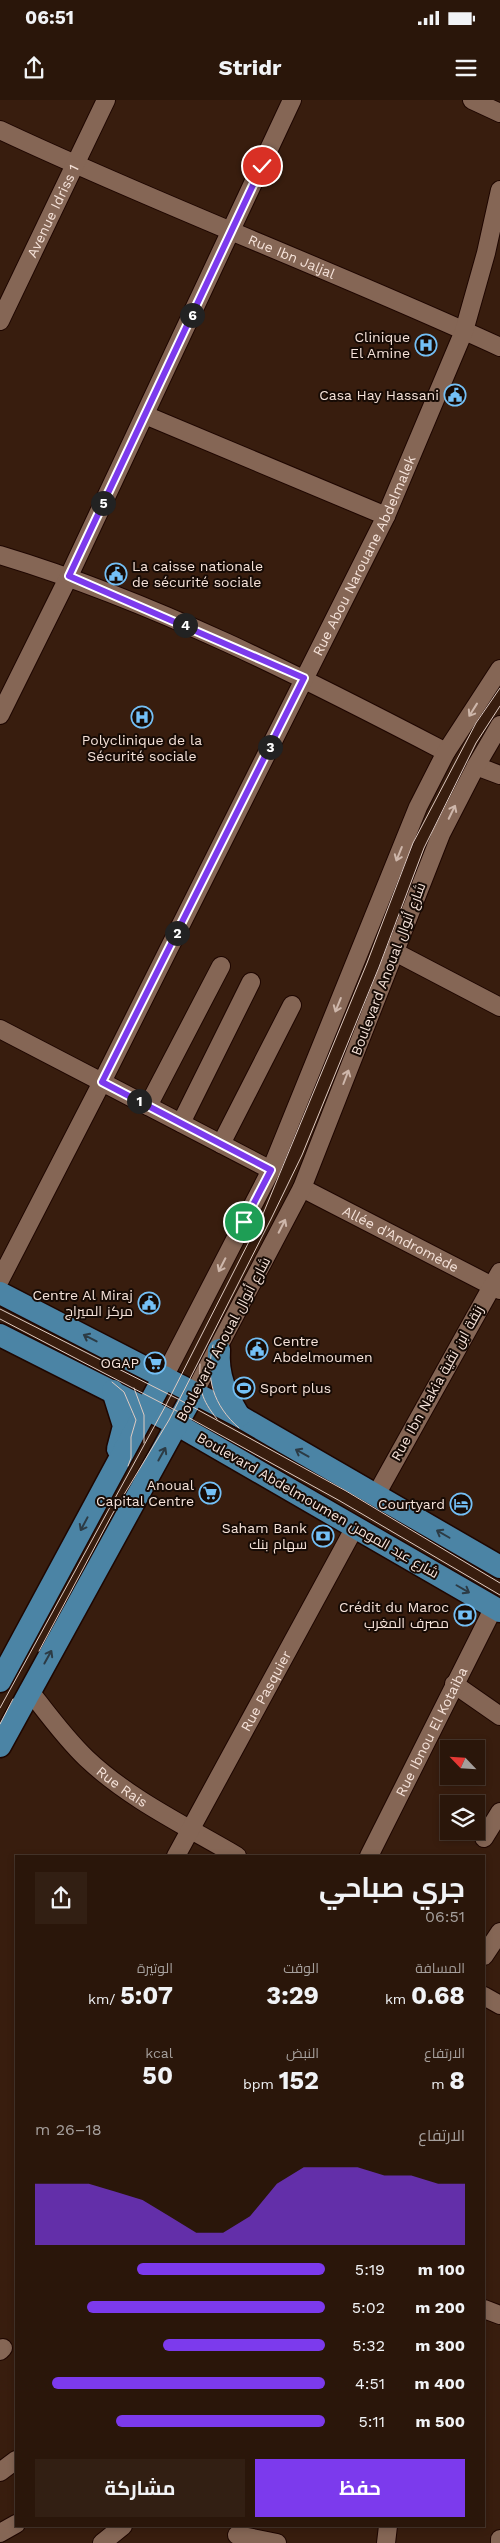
<!DOCTYPE html>
<html lang="ar">
<meta charset="utf-8">
<style>
:root{--surface:#2a160a;--page:#321f13;--text:#f1f3f6;--muted:#a59f9c;--line:#46352b;--accent:#7c3aed}
body{margin:0;font-family:"Work Sans",Cairo,sans-serif;background:var(--page);color:var(--text);direction:rtl;height:100vh;display:flex;flex-direction:column;font-size:19px;white-space:nowrap}
*{box-sizing:border-box;margin:0}
p{font-size:16px;color:var(--muted)}
.icon{flex:none;width:28px;height:28px;fill:none;stroke:currentColor;stroke-width:2;stroke-linecap:round;stroke-linejoin:round}
.map{position:relative;flex:1;overflow:hidden;direction:ltr}
.sheet{position:absolute;left:15px;top:1755px;width:470px;height:672px;display:flex;flex-direction:column;background:var(--surface);border-radius:0px;box-shadow:0 2px 8px #0003,0 0 0 1px var(--line);direction:rtl}
.sheet>*{flex:none}
.needle{width:32px;rotate:295deg}
.fabs{position:absolute;left:440px;top:1640px;display:grid;gap:10px}
.fabs a{display:grid;place-items:center;width:45px;height:45px;border-radius:0px;background:var(--surface);box-shadow:0 2px 8px #0003,0 0 0 1px var(--line);font-size:25px}
.pin{position:absolute;display:grid;place-items:center;width:42px;height:42px;color:#fff;margin:-21px;border:2px solid #fff;border-radius:50%;box-shadow:0 1px 5px #0007}
.km{position:absolute;width:25px;height:25px;margin:-12px;border-radius:50%;background:#222;color:#fff;font-size:14px;line-height:25px;text-align:center}
.round{display:grid;place-items:center;flex:none;width:52px;height:52px;border-radius:0px;background:var(--page)}
.overview{display:flex;align-items:center;justify-content:space-between;height:85px;padding:0 20px}
h1{font-size:28px;font-weight:700;line-height:38px}
.figures{display:grid;grid-template-columns:repeat(3,1fr);gap:8px;height:85px;padding:5px 20px}
.figures div{display:grid;align-content:center}
.figures b{font-size:25px;font-weight:700}
.figures small{font-size:14px;font-weight:400}
.figures p{font-size:14px}
.chart{height:140px;padding:10px 20px}
.chart p{display:flex;justify-content:space-between}
.chart svg{width:100%;height:90px;margin-top:5px;fill:var(--accent);opacity:.7}
.action{display:flex;gap:10px;margin-top:auto;padding:10px 20px}
.action a{flex:1;height:58px;border-radius:0px;background:var(--accent);color:#fff;font-size:20px;font-weight:700;line-height:58px;text-align:center}
.action a+a{background:var(--page);color:var(--text)}
ul{padding:0 20px;list-style:none;font-size:16px}
li{display:grid;grid-template-columns:80px 60px 1fr;align-items:center;height:38px}
li i{height:12px;border-radius:6px;background:var(--accent)}
.status{display:flex;justify-content:space-between;align-items:center;height:35px;padding:0 25px;background:var(--surface);direction:ltr}
.status svg{height:14px;fill:currentColor}
header{display:flex;justify-content:space-between;align-items:center;height:65px;padding:0 20px;background:var(--surface);font-size:22px;font-weight:700}
.map>svg:first-child{display:block}
.lines{fill:none;stroke-linecap:round;stroke-linejoin:round}
.minor-casing{stroke:#1e0600;stroke-width:20}
.major-casing{stroke:#1e0600;stroke-width:25}
.minor{stroke:#856655;stroke-width:18}
.major{stroke:#4b84a5;stroke-width:22}
.tram{stroke:#dfcbc2;stroke-width:1}
.oneway{stroke:#ceb7ab}
.oneway2{stroke:#2c3b45}
.route-casing{stroke:#fff;stroke-width:10}
.route{stroke:#7c3aed;stroke-width:6}
.labels{text-anchor:middle;dominant-baseline:central;stroke-width:4;stroke-linejoin:round;paint-order:stroke}
.street-label{font-size:14px;fill:#f5e2d9;stroke:#170b05}
.poi-label{font-size:14px;fill:#f5e2d9;stroke:#170b05;text-anchor:end}
</style>
<div class="status"><b>06:51</b><svg viewBox="0 0 49 12"><path d="M0 12V9h3v3zM5 12V6h3v6zM10 12V3h3v9zM15 12V0h3v12zM26 1h20v11H26zM47 4h2v5h-2z"/></svg></div>
<header><svg class="icon" aria-label="menu" viewBox="0 0 24 24"><path d="M4 6h16M4 12h16M4 18h16"/></svg>Stridr<svg class="icon" aria-label="share" viewBox="0 0 24 24"><path d="M12 15V3M7 8l5-5 5 5M5 13v7h14v-7"/></svg></header>
<div class="map">
<svg width="500" height="2443" viewBox="0 0 500 2443">
<rect width="100%" height="100%" fill="#381d0e"/>
<g class="lines">
<g class="minor-casing">
<g id="minor">
<path d="M472,0L500,13"/>
<path id="s1" d="M0,30C164,107 335,171 500,247"/>
<path id="s2" d="M0,221L106,0"/>
<path d="M145,315L386,416"/>
<path d="M0,455C156,502 302,577 446,652"/>
<path d="M0,615L69,476L292,0"/>
<path d="M476,666L500,675"/>
<path d="M395,852L500,907"/>
<path d="M0,929L271,1070"/>
<path d="M148,1006L221,866"/>
<path d="M181,1023L251,882"/>
<path d="M221,1044L292,905"/>
<path id="s3" d="M302,1088L500,1190"/>
<path id="s4" d="M0,1180L102,982L386,416L464,231L486,153L500,90"/>
<path d="M164,1277L271,1070L418,707L446,652L500,569"/>
<path d="M194,1293L302,1088L441,734L476,666L500,625"/>
<path d="M376,1395L500,1172"/>
<path d="M454,1584L500,1616"/>
<path id="s5" d="M29,1590C47,1613 65,1638 86,1658C129,1699 186,1726 237,1756"/>
<path d="M484,1738L500,1712"/>
<path id="s6" d="M176,1756L355,1427"/>
<path id="s7" d="M369,1756L494,1507"/>
<path d="M484,1856L500,1832"/>
<path d="M484,1896L500,1905"/>
<path d="M484,2209L500,2215"/>
<path d="M0,2251L3,2248"/>
<path d="M0,2372L16,2360"/>
<path d="M0,2433L16,2424"/>
<path d="M237,2435L277,2443"/>
<path d="M102,2443L123,2426"/>
<path d="M386,2443L388,2426"/>
<path d="M500,2443V2439"/>
</g>
</g>
<g class="major-casing">
<g id="major">
<path d="M0,1193L239,1316L500,1467"/>
<path d="M0,1235L178,1325L500,1511"/>
<path d="M219,1250C217,1276 226,1294 239,1316"/>
<path d="M113,1291L124,1326L118,1349"/>
<path d="M0,1581L164,1277"/>
<path d="M0,1646L194,1293"/>
</g>
</g>
<use href="#minor" class="minor"/>
<use href="#major" class="major"/>
<g class="tram">
<path d="M0,1209L180,1300L346,1391L500,1483"/>
<path d="M0,1219L175,1310L340,1401L500,1495"/>
<path d="M213,1245C205,1278 213,1305 239,1328"/>
<path d="M200,1264C199,1289 201,1299 217,1319"/>
<path d="M112,1282L124,1292L136,1320L131,1337V1358L128,1366"/>
<path d="M134,1288L144,1315V1343"/>
<path d="M39,1551L113,1413L169,1320L271,1119L302,1055L327,994L379,867L424,748L476,643L500,606"/>
<path d="M0,1608L166,1305L263,1114L367,863L413,743L476,623L500,588"/>
<path d="M0,1624L13,1599"/>
</g>
</g>
<defs><path id="oneway-shaft" d="M-6 0H5M1.5-3L5.5 0L1.5 3" fill="none" stroke-width="1.6" stroke-linecap="round" stroke-linejoin="round" transform="scale(1.25)"/></defs>
<g class="oneway">
<use href="#oneway-shaft" transform="translate(473 610) rotate(122)"/>
<use href="#oneway-shaft" transform="translate(452 712) rotate(-64)"/>
<use href="#oneway-shaft" transform="translate(399 754) rotate(112)"/>
<use href="#oneway-shaft" transform="translate(338 905) rotate(112)"/>
<use href="#oneway-shaft" transform="translate(346 977) rotate(-69)"/>
<use href="#oneway-shaft" transform="translate(282 1126) rotate(-63)"/>
<use href="#oneway-shaft" transform="translate(222 1165) rotate(117)"/>
</g>
<g class="oneway2">
<use href="#oneway-shaft" transform="translate(90 1238) rotate(-153)"/>
<use href="#oneway-shaft" transform="translate(302 1353) rotate(-151)"/>
<use href="#oneway-shaft" transform="translate(162 1354) rotate(-61)"/>
<use href="#oneway-shaft" transform="translate(84 1424) rotate(118)"/>
<use href="#oneway-shaft" transform="translate(443 1434) rotate(-150)"/>
<use href="#oneway-shaft" transform="translate(463 1489) rotate(30)"/>
<use href="#oneway-shaft" transform="translate(48 1557) rotate(-61)"/>
</g>
<g class="lines">
<g class="route-casing">
<path id="route" d="M244,1122L271,1070L102,982L304,578L69,476L262,66"/>
</g>
<use href="#route" class="route"/>
</g>
<defs>
<g id="hospital-ring" transform="scale(1.125)"><circle r="9.5" fill="#170b05" stroke="#74c0f6" stroke-width="1.5"/><path d="M-5-5h3v3.5h4V-5h3V5h-3V1.5h-4V5h-3Z" fill="#74c0f6"/></g>
<g id="civic-ring" transform="scale(1.125)"><circle r="9.5" fill="#170b05" stroke="#74c0f6" stroke-width="1.5"/><path d="M-.6-6.5H3V-4.5H.6V-3L4-1V1h2V6H-6V1h2V-1L-.6-3ZM-1.2 2.5V6h2.4V2.5Z" fill="#74c0f6"/></g>
<g id="supermarket-ring" transform="scale(1.125)"><circle r="9.5" fill="#170b05" stroke="#74c0f6" stroke-width="1.5"/><path d="M-6-5.5h2.5l.6 2H6L4.5 2H-2.5L-4.4-4H-6ZM-1.5 3.2a1.3 1.3 0 1 0 .1 0ZM3 3.2a1.3 1.3 0 1 0 .1 0Z" fill="#74c0f6"/></g>
<g id="stadium-ring" transform="scale(1.125)"><circle r="9.5" fill="#170b05" stroke="#74c0f6" stroke-width="1.5"/><path d="M0-5a6.5 5 0 1 0 0 10a6.5 5 0 1 0 0-10ZM-3.5-1.8h7v3.6h-7Z" fill="#74c0f6"/></g>
<g id="hotel-ring" transform="scale(1.125)"><circle r="9.5" fill="#170b05" stroke="#74c0f6" stroke-width="1.5"/><path d="M-6-4.5h1.5V1H6V5H4.5V3h-9V5H-6ZM-4 0a1.8 1.8 0 1 1 3.6 0ZM.5 0V-2.5h3Q6-2.5 6 0Z" fill="#74c0f6"/></g>
<g id="bank-ring" transform="scale(1.125)"><circle r="9.5" fill="#170b05" stroke="#74c0f6" stroke-width="1.5"/><path d="M-6-4H6V4H-6ZM0-2.3a2.3 2.3 0 1 0 0 4.6a2.3 2.3 0 1 0 0-4.6Z" fill="#74c0f6"/></g>
</defs>
<g fill-rule="evenodd">
<use href="#hospital-ring" x="426" y="245"/>
<use href="#civic-ring" x="455" y="295"/>
<use href="#civic-ring" x="116" y="474"/>
<use href="#hospital-ring" x="142" y="617"/>
<use href="#civic-ring" x="149" y="1203"/>
<use href="#civic-ring" x="257" y="1249"/>
<use href="#supermarket-ring" x="155" y="1263"/>
<use href="#stadium-ring" x="244" y="1288"/>
<use href="#supermarket-ring" x="210" y="1393"/>
<use href="#hotel-ring" x="461" y="1404"/>
<use href="#bank-ring" x="323" y="1436"/>
<use href="#bank-ring" x="465" y="1515"/>
</g>
<g class="labels">
<g class="street-label">
<text stroke="none"><textPath href="#s2" startOffset="122">Avenue Idriss 1</textPath></text>
<text stroke="none"><textPath href="#s1" startOffset="318">Rue Ibn Jaljal</textPath></text>
<text stroke="none"><textPath href="#s4" startOffset="811">Rue Abou Narouane Abdelmalek</textPath></text>
<text transform="translate(388 869) rotate(-69)">Boulevard Anoual شارع أنوال</text>
<text stroke="none"><textPath href="#s3" startOffset="111">Allée d'Andromède</textPath></text>
<text transform="translate(223 1239) rotate(-62)">Boulevard Anoual شارع أنوال</text>
<text transform="translate(437 1283) rotate(-61)">Rue Ibn Nakia زنقة ابن نقية</text>
<text transform="translate(318 1405) rotate(30)">Boulevard Abdelmoumen شارع عبد المومن</text>
<text stroke="none"><textPath href="#s6" startOffset="188">Rue Pasquier</textPath></text>
<text stroke="none"><textPath href="#s7" startOffset="139">Rue Ibnou El Kotaiba</textPath></text>
<text stroke="none"><textPath href="#s5" startOffset="135">Rue Rais</textPath></text>
</g>
<g class="poi-label">
<text x="410" y="237">Clinique<tspan x="410" dy="16">El Amine</tspan></text>
<text x="439" y="295">Casa Hay Hassani</text>
<text x="132" y="466" text-anchor="start">La caisse nationale<tspan x="132" dy="16">de sécurité sociale</tspan></text>
<text x="142" y="640" text-anchor="middle">Polyclinique de la<tspan x="142" dy="16">Sécurité sociale</tspan></text>
<text x="133" y="1195">Centre Al Miraj<tspan x="133" dy="16">مركز الميراج</tspan></text>
<text x="273" y="1241" text-anchor="start">Centre<tspan x="273" dy="16">Abdelmoumen</tspan></text>
<text x="139" y="1263">OGAP</text>
<text x="260" y="1288" text-anchor="start">Sport plus</text>
<text x="194" y="1385">Anoual<tspan x="194" dy="16">Capital Centre</tspan></text>
<text x="445" y="1404">Courtyard</text>
<text x="307" y="1428">Saham Bank<tspan x="307" dy="16">سهام بنك</tspan></text>
<text x="449" y="1507">Crédit du Maroc<tspan x="449" dy="16">مصرف المغرب</tspan></text>
</g>
</g>
</svg>
<div class="fabs">
<a><svg class="needle" viewBox="-14 -14 28 28"><path d="M0-13l5 13h-10z" fill="#e53935"/><path d="M0 13l5-13h-10z" fill="#a59f9c"/></svg></a>
<a><svg class="icon" aria-label="layers" viewBox="0 0 24 24"><path d="M12 4l9 5-9 5-9-5zM3 14l9 5 9-5"/></svg></a>
</div>
<div class="pin" style="left:244px;top:1122px;background:#1e9e55"><svg class="icon" aria-label="arrive" viewBox="0 0 24 24"><path d="M6 21V4h12l-3 4 3 4H6"/></svg></div>
<div class="pin" style="left:262px;top:66px;background:#d93025"><svg class="icon" aria-label="check" viewBox="0 0 24 24"><path d="M5 12l5 5 9-10"/></svg></div>
<b class="km" style="left:139px;top:1001px">1</b>
<b class="km" style="left:177px;top:833px">2</b>
<b class="km" style="left:270px;top:647px">3</b>
<b class="km" style="left:185px;top:525px">4</b>
<b class="km" style="left:103px;top:403px">5</b>
<b class="km" style="left:192px;top:215px">6</b>
<section class="sheet">
<div class="overview"><div><h1>جري صباحي</h1><p>06:51</p></div><a class="round"><svg class="icon" aria-label="share" viewBox="0 0 24 24"><path d="M12 15V3M7 8l5-5 5 5M5 13v7h14v-7"/></svg></a></div>
<div class="figures">
<div><p>المسافة</p><b>0.68<small> km</small></b></div>
<div><p>الوقت</p><b>3:29</b></div>
<div><p>الوتيرة</p><b>5:07<small> /km</small></b></div>
</div>
<div class="figures">
<div><p>الارتفاع</p><b>8<small> m</small></b></div>
<div><p>النبض</p><b>152<small> bpm</small></b></div>
<div><p>kcal</p><b>50</b></div>
</div>
<div class="chart"><p><span>الارتفاع</span>18–26 m</p>
<svg viewBox="0 0 160 44" preserveAspectRatio="none"><path d="M0 44V14L10 14L20 14L30 18L40 22L50 30L60 38L70 38L80 30L90 14L100 6L110 6L120 6L130 10L140 10L150 14L160 14V44z"/></svg>
</div>
<ul>
<li><b>100 m</b>5:19<i style="width:65%"></i></li>
<li><b>200 m</b>5:02<i style="width:82%"></i></li>
<li><b>300 m</b>5:32<i style="width:56%"></i></li>
<li><b>400 m</b>4:51<i style="width:94%"></i></li>
<li><b>500 m</b>5:11<i style="width:72%"></i></li>
</ul>
<div class="action"><a>حفظ</a><a>مشاركة</a></div>
</section>
</div>
